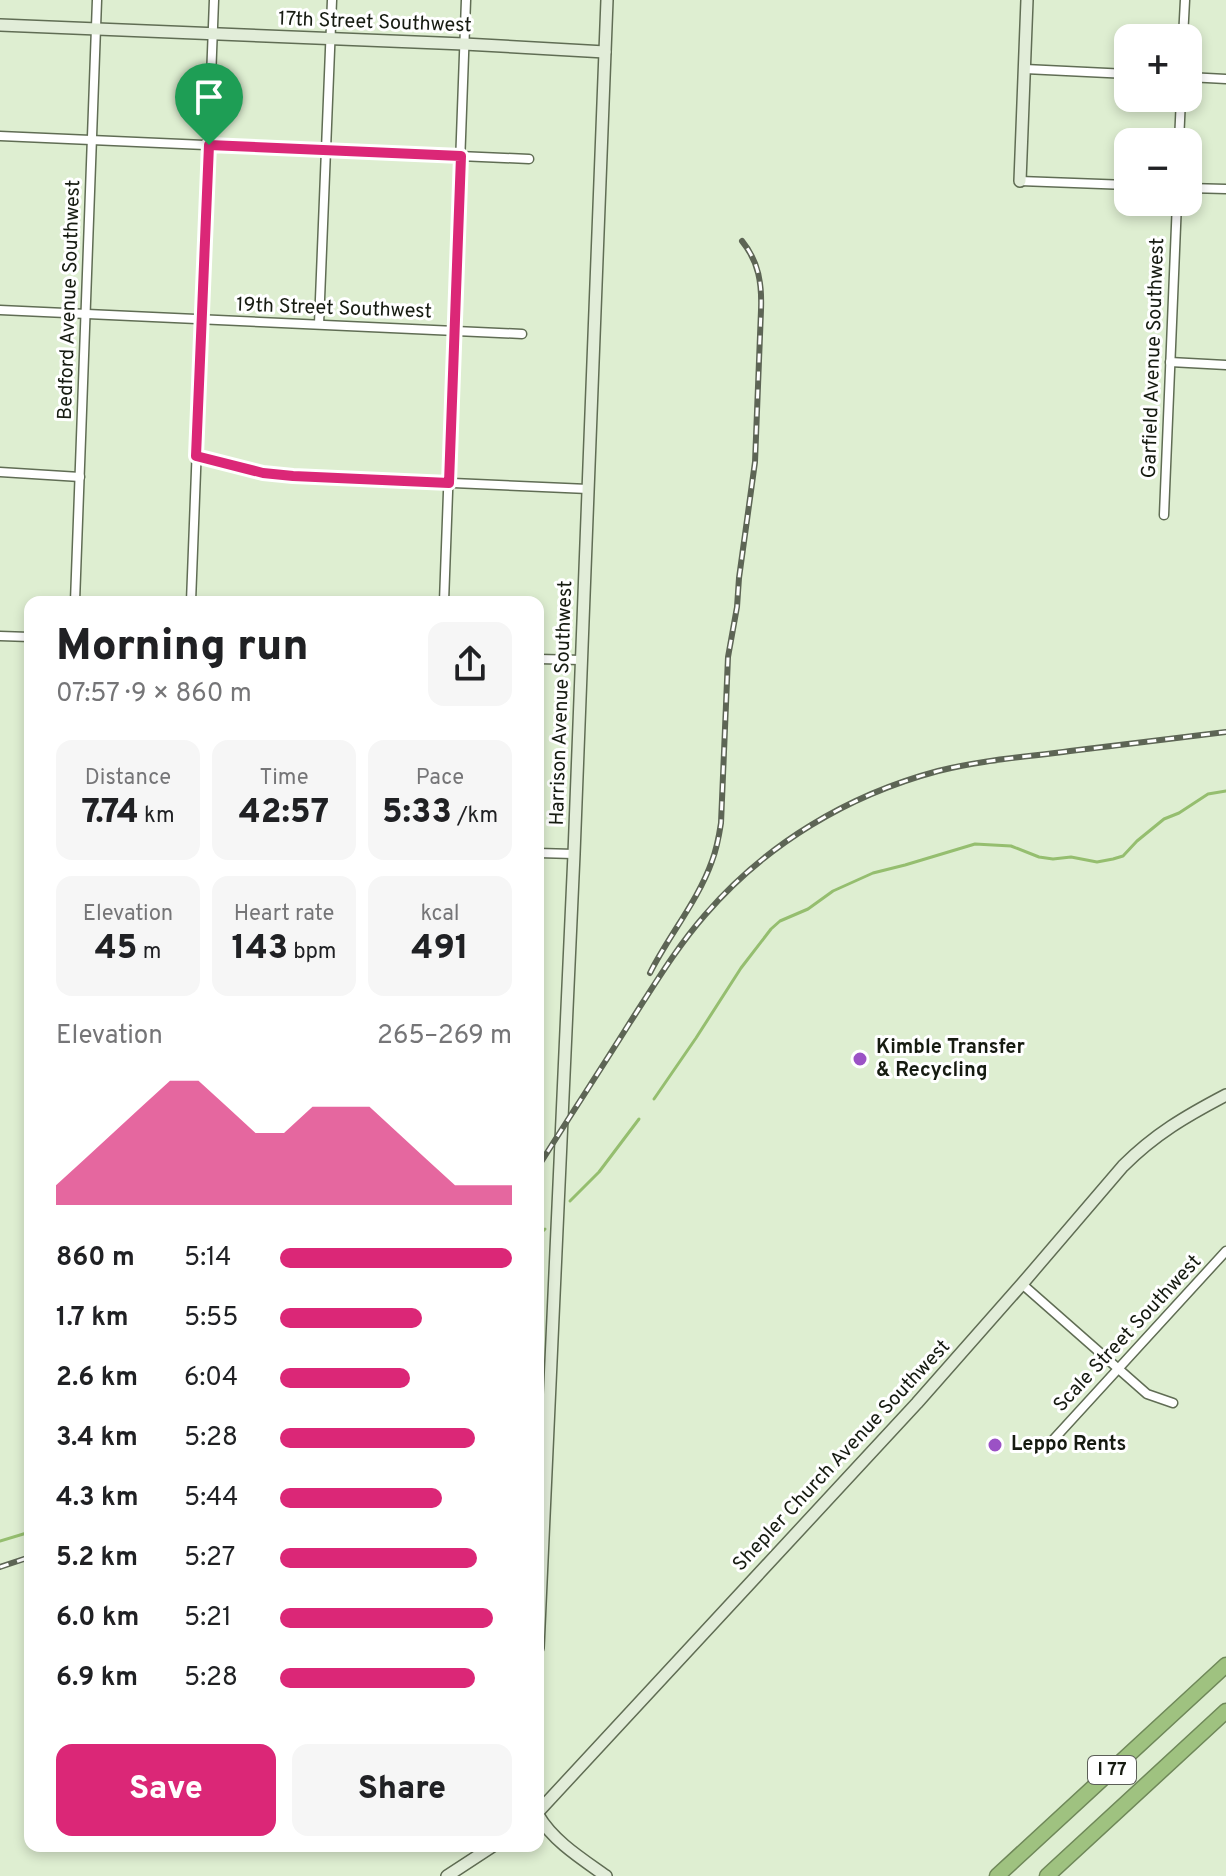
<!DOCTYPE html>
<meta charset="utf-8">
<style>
:root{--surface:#fff;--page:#f6f6f6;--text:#202124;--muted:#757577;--accent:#db2777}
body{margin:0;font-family:Overpass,sans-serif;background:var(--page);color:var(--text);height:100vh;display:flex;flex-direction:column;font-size:30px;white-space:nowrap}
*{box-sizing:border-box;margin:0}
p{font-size:26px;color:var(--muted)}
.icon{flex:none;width:44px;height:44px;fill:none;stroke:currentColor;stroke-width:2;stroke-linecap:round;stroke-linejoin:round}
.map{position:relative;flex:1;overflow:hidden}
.panel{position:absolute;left:24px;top:596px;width:520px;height:1256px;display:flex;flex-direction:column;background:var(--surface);border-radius:16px;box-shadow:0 4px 12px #0003}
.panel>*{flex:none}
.buttons{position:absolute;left:1114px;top:24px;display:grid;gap:16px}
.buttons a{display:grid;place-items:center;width:88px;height:88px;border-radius:16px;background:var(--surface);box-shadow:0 4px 12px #0003;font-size:40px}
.pin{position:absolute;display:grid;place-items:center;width:68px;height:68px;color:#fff;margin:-82px -34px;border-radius:50% 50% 50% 0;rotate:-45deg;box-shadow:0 0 8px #0007}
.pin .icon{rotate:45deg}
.round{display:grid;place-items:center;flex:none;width:84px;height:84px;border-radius:16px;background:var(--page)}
.summary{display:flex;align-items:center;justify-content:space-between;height:136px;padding:0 32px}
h1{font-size:44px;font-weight:800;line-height:60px}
.metrics{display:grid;grid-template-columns:repeat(3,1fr);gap:12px;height:136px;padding:8px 32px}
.metrics div{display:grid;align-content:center;border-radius:16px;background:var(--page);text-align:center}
.metrics b{font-size:34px;font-weight:800}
.metrics small{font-size:22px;font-weight:400}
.metrics p{font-size:22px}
.chart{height:224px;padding:16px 32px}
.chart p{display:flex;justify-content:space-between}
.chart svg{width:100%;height:144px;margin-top:8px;fill:var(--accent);opacity:.7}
.button{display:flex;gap:16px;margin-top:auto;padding:16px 32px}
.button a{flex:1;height:92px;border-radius:16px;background:var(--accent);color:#fff;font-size:32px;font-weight:800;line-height:92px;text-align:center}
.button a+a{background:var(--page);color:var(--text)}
ul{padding:0 32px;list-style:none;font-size:26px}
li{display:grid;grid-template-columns:128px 96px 1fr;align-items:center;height:60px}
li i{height:20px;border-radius:10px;background:var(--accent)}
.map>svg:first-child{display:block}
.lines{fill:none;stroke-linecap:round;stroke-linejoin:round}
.stream{stroke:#95be6f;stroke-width:3}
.street-casing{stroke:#606d54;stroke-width:11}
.secondary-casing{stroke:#606d54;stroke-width:14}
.highway-casing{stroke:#6f8859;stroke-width:17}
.street{stroke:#fff;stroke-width:8}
.secondary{stroke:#e2edd9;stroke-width:11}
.highway{stroke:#9fc280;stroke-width:14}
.rail-casing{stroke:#5d6555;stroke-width:6}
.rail{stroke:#fff;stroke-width:3;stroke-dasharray:9;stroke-linecap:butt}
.route-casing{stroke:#fff;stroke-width:16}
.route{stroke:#db2777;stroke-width:10}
.poi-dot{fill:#9b52c5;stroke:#fff;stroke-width:3}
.labels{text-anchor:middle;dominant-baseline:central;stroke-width:6;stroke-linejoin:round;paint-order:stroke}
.shield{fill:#fff;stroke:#5c5f58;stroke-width:2}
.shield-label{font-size:18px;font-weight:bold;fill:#161b11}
.street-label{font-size:20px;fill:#161b11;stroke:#fff}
.poi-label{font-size:20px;font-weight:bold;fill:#161b11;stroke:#fff;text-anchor:start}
</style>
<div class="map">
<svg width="1226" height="1876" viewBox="0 0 1226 1876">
<rect width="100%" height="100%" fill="#deeed1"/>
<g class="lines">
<g class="stream">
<path d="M654,1099L696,1038L741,968L771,929L780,921L808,909L833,891L873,873L905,865L975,844L1011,846L1039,857L1053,859L1071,857L1097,862L1113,859L1123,856L1137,841L1164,819L1179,813L1208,794L1226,791"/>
<path d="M570,1201L599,1172L639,1119"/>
<path d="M538,1236L545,1229"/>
<path d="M0,1541L30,1532"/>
</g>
<g class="street-casing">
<g id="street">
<path d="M1183,38L1185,0"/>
<path d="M1025,69L1128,74"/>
<path d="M1188,77L1226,79"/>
<path d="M0,136L529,159"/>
<path d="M1179,142L1181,98"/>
<path d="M1020,181L1128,185"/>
<path d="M1188,188L1226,189"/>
<path d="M0,310L522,334"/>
<path d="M319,324L332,0"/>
<path d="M1170,362L1226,365"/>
<path d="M196,456L263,473L293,476L588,489"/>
<path d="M0,472L80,477"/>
<path d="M1164,515L1177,202"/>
<path d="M75,602L97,0"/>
<path d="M191,602L214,0"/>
<path d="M444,602L466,0"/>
<path d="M0,636L30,637"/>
<path d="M538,659L582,660"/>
<path d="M538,853L574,854"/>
<path d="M1022,1284L1147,1394L1173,1403"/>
<path d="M1053,1440L1226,1251"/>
</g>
</g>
<g class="secondary-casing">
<g id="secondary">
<path d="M0,25L464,44L605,52"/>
<path d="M1020,181L1027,0"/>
<path d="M538,1648L574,854L607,0"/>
<path d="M538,1812L917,1403L1022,1284L1123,1166C1155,1134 1186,1116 1226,1095"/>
<path d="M538,1815C553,1841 582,1859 606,1876"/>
<path d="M447,1876L493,1846"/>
</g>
</g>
<g class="highway-casing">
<g id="highway">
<path d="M997,1876L1226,1665"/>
<path d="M1047,1876L1226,1711"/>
</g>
</g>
<use href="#street" class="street"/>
<use href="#secondary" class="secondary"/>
<use href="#highway" class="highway"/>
<g class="rail-casing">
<g id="rail">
<path d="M650,973C669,935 698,901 712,861C717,848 719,836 721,823L728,657L737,607L739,578L755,462L761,310C762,284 759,262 742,241"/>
<path d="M538,1167C568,1119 599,1072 629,1024C653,987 676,948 705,915C766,844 848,795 938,771C981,760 1026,757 1070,751C1122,745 1174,738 1226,732"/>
<path d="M0,1567L30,1557"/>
</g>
</g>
<use href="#rail" class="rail"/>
</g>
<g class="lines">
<g class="route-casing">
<path id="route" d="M209,145L461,156L449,483L293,476L263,473L196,456Z"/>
</g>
<use href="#route" class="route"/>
</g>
<g class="poi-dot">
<circle cx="860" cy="1059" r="8"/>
<circle cx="995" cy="1445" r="8"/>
</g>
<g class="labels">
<rect class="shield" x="1088" y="1756" width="48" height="28" rx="6"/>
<g class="shield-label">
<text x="1112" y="1770">I 77</text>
</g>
<g class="street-label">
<text transform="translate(375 23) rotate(2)">17th Street Southwest</text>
<text transform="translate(70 300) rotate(-88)">Bedford Avenue Southwest</text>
<text transform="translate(334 309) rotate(2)">19th Street Southwest</text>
<text transform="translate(1154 358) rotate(-88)">Garfield Avenue Southwest</text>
<text transform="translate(562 703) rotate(-88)">Harrison Avenue Southwest</text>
<text transform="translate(1128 1334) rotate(-47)">Scale Street Southwest</text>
<text transform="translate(842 1456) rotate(-47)">Shepler Church Avenue Southwest</text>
</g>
<g class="poi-label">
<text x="876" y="1048">Kimble Transfer<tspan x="876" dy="23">&amp; Recycling</tspan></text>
<text x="1011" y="1445">Leppo Rents</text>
</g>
</g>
</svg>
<div class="buttons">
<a>+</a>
<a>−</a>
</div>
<div class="pin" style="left:209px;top:145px;background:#1e9e55"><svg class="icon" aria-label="arrive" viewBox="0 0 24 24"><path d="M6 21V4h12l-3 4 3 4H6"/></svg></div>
<section class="panel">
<div class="summary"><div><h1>Morning run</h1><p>07:57 · 9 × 860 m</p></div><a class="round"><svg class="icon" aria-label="share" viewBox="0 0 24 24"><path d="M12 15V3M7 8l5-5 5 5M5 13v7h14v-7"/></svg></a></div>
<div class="metrics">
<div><p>Distance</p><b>7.74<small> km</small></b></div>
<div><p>Time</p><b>42:57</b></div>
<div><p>Pace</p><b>5:33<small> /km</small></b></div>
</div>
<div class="metrics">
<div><p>Elevation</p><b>45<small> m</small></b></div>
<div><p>Heart rate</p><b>143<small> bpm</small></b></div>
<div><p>kcal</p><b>491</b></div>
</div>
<div class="chart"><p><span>Elevation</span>265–269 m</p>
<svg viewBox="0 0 160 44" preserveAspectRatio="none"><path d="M0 44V38L10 30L20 22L30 14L40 6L50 6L60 14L70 22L80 22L90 14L100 14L110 14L120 22L130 30L140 38L150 38L160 38V44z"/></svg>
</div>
<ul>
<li><b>860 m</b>5:14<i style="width:100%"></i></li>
<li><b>1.7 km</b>5:55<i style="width:61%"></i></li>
<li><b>2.6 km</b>6:04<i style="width:56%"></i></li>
<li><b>3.4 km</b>5:28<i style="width:84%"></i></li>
<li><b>4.3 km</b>5:44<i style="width:70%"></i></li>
<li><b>5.2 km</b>5:27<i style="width:85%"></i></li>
<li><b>6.0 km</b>5:21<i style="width:92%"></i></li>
<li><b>6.9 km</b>5:28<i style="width:84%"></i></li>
</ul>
<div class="button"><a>Save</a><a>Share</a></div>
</section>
</div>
